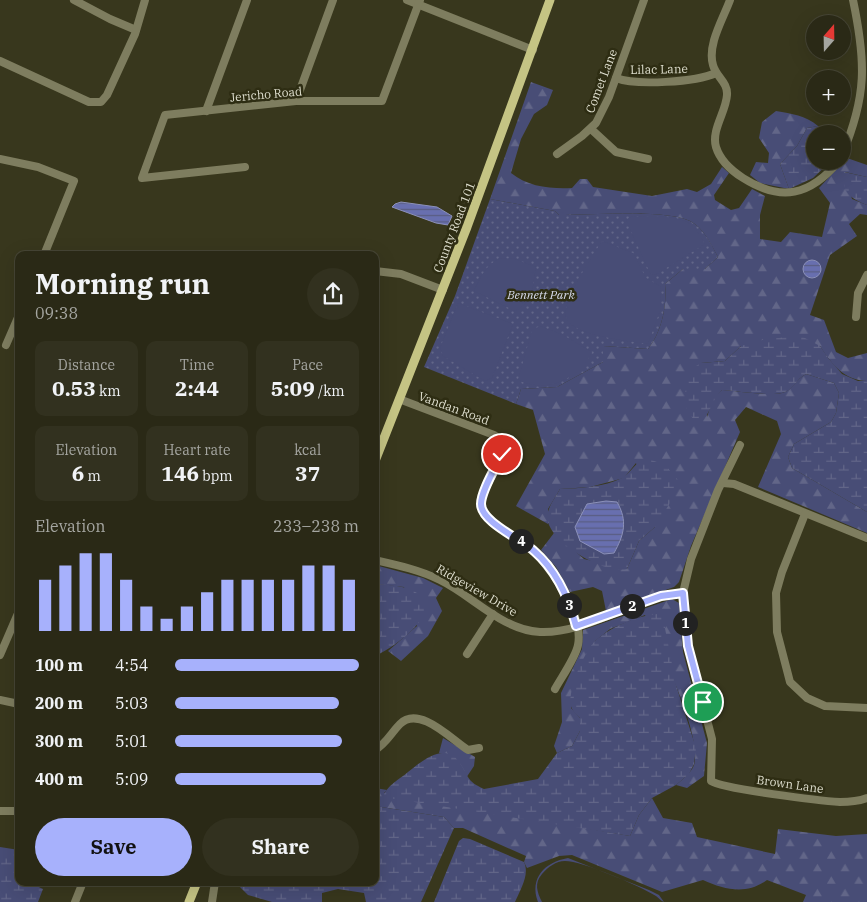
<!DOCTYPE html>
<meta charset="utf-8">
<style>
:root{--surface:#2a2916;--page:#32311f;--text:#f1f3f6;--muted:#a5a6a1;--line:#464535;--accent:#a7b1fc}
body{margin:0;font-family:"IBM Plex Serif",serif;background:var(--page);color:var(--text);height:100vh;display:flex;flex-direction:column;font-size:19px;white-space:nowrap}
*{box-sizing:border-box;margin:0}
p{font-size:16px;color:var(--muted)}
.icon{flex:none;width:28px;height:28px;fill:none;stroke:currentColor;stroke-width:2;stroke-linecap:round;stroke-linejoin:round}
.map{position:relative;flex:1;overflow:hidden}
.side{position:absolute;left:15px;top:251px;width:364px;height:635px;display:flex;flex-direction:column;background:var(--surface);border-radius:10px;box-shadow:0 5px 20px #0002,0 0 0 1px var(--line)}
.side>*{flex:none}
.needle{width:32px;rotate:20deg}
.tools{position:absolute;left:806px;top:15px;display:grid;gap:10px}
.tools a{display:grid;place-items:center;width:45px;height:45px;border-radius:50%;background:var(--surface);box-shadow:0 5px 20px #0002,0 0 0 1px var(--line);font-size:25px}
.pin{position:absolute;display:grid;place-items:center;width:42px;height:42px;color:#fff;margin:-21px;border:2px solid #fff;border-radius:50%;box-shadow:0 1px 5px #0007}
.km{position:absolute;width:25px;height:25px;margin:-12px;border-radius:50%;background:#222;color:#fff;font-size:14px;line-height:25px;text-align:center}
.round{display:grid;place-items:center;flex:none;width:52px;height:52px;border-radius:26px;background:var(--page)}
.summary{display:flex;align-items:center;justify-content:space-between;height:85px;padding:0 20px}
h1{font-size:28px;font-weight:700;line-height:38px}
.metrics{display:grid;grid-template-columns:repeat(3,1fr);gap:8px;height:85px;padding:5px 20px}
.metrics div{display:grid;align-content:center;border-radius:10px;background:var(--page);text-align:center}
.metrics b{font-size:21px;font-weight:700}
.metrics small{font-size:14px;font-weight:400}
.metrics p{font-size:14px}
.chart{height:140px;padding:10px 20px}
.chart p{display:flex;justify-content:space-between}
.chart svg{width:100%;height:90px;margin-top:5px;stroke:var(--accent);stroke-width:6}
.primary-button{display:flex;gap:10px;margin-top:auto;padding:10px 20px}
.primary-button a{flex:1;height:58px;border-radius:30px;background:var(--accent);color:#111;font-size:20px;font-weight:700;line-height:58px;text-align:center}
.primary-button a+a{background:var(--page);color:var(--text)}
ul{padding:0 20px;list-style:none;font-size:16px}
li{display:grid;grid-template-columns:80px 60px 1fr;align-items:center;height:38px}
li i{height:12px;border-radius:6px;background:var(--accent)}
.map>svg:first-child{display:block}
.green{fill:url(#green-dots)}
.forest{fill:url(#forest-firs)}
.wetland{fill:url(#wetland-marsh)}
.pitch{fill:#484d76}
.water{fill:url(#water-rules);stroke:#8c91b9}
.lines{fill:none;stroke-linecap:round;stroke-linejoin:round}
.minor{stroke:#7e7d5f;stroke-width:8}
.major{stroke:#c5c484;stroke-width:9}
.route-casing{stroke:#fff;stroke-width:10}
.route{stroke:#a7b1fc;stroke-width:6}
.labels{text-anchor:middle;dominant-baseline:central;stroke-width:5;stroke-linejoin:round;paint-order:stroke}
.street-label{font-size:12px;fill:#dfdfcf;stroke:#2e2d13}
.park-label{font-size:12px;font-style:italic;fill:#d8dcee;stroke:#2e2d13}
</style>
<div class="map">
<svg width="867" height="902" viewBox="0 0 867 902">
<defs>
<pattern id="green-dots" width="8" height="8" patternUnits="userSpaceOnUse" patternTransform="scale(1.25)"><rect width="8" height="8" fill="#484d76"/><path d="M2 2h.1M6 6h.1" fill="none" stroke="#626688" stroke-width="1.8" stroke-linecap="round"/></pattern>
<pattern id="forest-firs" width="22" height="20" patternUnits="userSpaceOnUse" patternTransform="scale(1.25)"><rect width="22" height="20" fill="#484d76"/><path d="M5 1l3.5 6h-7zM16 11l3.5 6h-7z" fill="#626688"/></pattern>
<pattern id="wetland-marsh" width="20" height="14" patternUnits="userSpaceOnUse" patternTransform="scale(1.25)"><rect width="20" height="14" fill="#484d76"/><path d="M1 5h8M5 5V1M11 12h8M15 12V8" fill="none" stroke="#626688"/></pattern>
<pattern id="water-rules" width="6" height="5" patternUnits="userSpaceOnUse" patternTransform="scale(1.25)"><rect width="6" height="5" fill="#686faf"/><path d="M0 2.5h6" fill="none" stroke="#595d82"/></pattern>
</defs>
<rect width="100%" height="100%" fill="#38371d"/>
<path class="green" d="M490,199L555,211L559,215C590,215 665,209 690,221C704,228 711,244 718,257L705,269H683L665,284C667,306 662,331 648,349L603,346V362L557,387L521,389L516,404L424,367L455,296Z"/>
<g class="forest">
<path d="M531,82L553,90L547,105L534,114L521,139L511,173C528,187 551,189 572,188L580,179H587L593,187L652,196L687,189L697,192L711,184L722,167L729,173L714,195L715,200L731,210L739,208L752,189L765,196L760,215V239L781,242L790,232L822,237L830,203L819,188L847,158L867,165V177L845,172L852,199L867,205V215L860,214L849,224L857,236L830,255L810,315L824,320L836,352L848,358L867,353V381C844,380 832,365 820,346H741L725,361L701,363L707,417L713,398L722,390C737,391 769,396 782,393C792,391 796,379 806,374L834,383L839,393L836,413L831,422L794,444L788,457L792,468L867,512V533L758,487L781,434L777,421L746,407L735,420L740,432L691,546L679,582L674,587L606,611L602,591L593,587L570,592L556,567L541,550L554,533L584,559L627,569L639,541L655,527L636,463L624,478L590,487L560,489L548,509V524L516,506L545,454L533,410L516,404L521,389L557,387L603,362V346L648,349C662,331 667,306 665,284L683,269H705L718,257C710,243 704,228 690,221C665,209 590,215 559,215L555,211L490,199Z"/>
<path d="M776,111C792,114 805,115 818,126L807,128L797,146L780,164L789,189L760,183L750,175L756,162L768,163L769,153L759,138L762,122Z"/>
<path d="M375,565L423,578L443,588L436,598L442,611L428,636L401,661L388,651L417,626L404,587L375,584Z"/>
<path d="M672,599L679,603L683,652L707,743L704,776L687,788L676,785C683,779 691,773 694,765C703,735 658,645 645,615L610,629L595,641L571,708L580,718V731L572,746L557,753L554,746L562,722L561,693L582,649L583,630Z"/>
<path d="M443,738L475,757L474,766L466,778C459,761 458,757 439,753Z"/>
<path d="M375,788L387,790L384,793L630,836L639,815L652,798L663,818L692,823L697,837L775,854L778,829L836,836L867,834V902H803L806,895L767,880C747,895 725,890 703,880L662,892L572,855L559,856L527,868L524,862L526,856L463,828H454L444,817L375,806Z"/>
</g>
<g class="wetland">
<path d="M818,126L835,134H815V161H831L813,178L789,189L780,164L797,146L807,128Z"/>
<path d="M844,172L867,177V205C849,198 842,192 844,172Z"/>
<path d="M801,336L820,346L829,359L842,374L858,381H867V512L792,468L788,457L794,444L831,422L836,413L839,393L834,383L806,374C796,379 793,391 782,393C769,396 737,391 722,390C711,400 711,414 700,423C678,413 685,388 691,369L701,363L725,361L741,346L766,339Z"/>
<path d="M646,458L665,465L678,480L675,495L655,527L639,541L627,569C605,574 558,547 549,525C543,512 554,500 560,489C580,488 604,487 622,478C630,474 634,463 646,458Z"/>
<path d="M375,584C389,585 405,585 417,593C445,613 392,649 375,656Z"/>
<path d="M657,614L663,618L676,685L696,748L694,764L689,774L676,785L652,798L639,815L630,836L383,797C386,786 400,779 408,772C421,762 444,741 459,762C469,776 466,781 484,789L538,779L557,753L572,746L580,731V718C577,715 572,711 571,706C567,691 585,649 597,639C613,626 636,616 657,614Z"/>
<path d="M375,806L444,817L454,828L421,902H366L364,893L338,889L322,893V902H272L248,895L236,883L375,882Z"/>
<path d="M463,838L470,839L524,862C530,875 520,890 515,902H434L459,841Z"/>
<path d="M0,847L19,850V882L30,883L43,889L38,902H0Z"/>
</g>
<g class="pitch">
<path d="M631,217C647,216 682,214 694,227C698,231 701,239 705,244L655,275L650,273L626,220Z"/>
<path d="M602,241L633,253L646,278L660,286L661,308L648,344C632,341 570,336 566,317C562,300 593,256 602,241Z"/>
<path d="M500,258L515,259L536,267C532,287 535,300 515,311L474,291C480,277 486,265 500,258Z"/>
<path d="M458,303L513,324L492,378L485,381L443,356L440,348Z"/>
<path d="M540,326L563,335L592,352C579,379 546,394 518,380L532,330Z"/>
<path d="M568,858L649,890L659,895L664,902C661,901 659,898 656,896C640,886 582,861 565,861C556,861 548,867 542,874C534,883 537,892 542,902H538C529,878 545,862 568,858Z"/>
</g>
<g class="water">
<path d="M401,202L437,207L452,216L448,225L436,223L392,207L395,204Z"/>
<circle cx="812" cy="269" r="9"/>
<path d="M606,501L617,502C628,521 624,535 614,553L604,554L580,541L575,527L587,504Z"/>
</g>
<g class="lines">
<g class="minor">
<path d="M74,0L110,19L136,30"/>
<path d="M407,0L533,50"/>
<path d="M730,0C723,19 707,45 713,65C716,77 728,82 727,95C726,112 711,130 716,147C720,160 732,171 743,178C781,202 810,196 839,161"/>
<path d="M0,61L89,102H101L107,95L135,34L145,0"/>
<path d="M616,78C636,86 696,82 716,73"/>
<path d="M296,101L333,0"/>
<path d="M206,111L247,0"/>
<path d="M591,129L616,152L648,159"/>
<path d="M557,154L582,136L596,123L609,97L644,0"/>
<path d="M842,155C867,96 866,62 853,0"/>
<path d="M0,159L38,167L74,181L44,255"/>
<path d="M245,167L142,178L165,115L296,101H382L420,0"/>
<path d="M375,271L401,274L443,290"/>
<path d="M856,317L858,293L867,275"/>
<path d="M6,345L19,315"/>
<path d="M399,399L494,435L503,442C507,466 475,488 483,511C488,525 513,535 524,543C548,560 584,615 578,645C576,657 561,678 555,689"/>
<path d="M375,441L382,444"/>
<path d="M740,445L718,490L691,559L683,593L688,646L712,739L711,781C722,789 822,801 840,802C849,802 859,801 867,798"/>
<path d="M723,483L734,484L867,538"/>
<path d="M805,514L782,572L776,593L777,632L790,682L807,698L825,706L867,708"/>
<path d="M375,560C397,565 420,570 440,580C473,596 502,630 540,632C588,634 635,596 683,593"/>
<path d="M467,654L493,614"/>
<path d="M0,655L19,611"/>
<path d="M0,700L19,704"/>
<path d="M375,750C386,744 391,733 400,724C419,705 451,739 468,750L479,748"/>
<path d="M0,811H19"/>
<path d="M75,902L83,882"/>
<path d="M212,902L215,882"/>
</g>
<g class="major">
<path d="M375,461L467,227L550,0"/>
<path d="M189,902L197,882"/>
</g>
</g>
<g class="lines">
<g class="route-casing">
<path id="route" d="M502,454C496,467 481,491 481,504C481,522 521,539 534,551C556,570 569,599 576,626L661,596L683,593L688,646L703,702"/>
</g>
<use href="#route" class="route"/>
</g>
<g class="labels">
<g class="street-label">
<text transform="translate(659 69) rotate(-1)">Lilac Lane</text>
<text transform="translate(601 81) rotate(-69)">Comet Lane</text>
<text transform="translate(266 94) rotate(-5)">Jericho Road</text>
<text transform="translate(454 227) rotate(-69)">County Road 101</text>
<text transform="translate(454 408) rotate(20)">Vandan Road</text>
<text transform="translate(477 590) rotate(30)">Ridgeview Drive</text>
<text transform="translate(790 784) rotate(8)">Brown Lane</text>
</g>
<g class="park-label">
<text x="541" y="294">Bennett Park</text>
</g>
</g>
</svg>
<div class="tools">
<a><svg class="needle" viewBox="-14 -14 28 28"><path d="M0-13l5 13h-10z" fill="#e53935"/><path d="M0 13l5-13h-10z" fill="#a5a6a1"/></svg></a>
<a>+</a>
<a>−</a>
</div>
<div class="pin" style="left:703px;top:702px;background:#1e9e55"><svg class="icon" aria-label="arrive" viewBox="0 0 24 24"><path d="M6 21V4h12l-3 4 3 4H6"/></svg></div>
<div class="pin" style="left:502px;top:454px;background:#d93025"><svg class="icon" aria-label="check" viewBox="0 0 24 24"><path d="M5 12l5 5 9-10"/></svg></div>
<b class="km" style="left:685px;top:623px">1</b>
<b class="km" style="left:632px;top:606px">2</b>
<b class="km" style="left:569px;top:605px">3</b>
<b class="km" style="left:521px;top:541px">4</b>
<section class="side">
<div class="summary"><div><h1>Morning run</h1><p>09:38</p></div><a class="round"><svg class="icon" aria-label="share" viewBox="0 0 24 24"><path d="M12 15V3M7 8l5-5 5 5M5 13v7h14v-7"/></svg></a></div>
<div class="metrics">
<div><p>Distance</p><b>0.53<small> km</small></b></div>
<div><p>Time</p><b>2:44</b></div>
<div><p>Pace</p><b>5:09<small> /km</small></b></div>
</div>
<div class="metrics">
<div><p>Elevation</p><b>6<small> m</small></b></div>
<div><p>Heart rate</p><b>146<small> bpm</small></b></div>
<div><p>kcal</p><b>37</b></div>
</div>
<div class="chart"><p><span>Elevation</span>233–238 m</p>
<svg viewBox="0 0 160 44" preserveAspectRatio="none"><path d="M5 44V19M15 44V12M25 44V6M35 44V6M45 44V19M55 44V32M65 44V38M75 44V32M85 44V25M95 44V19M105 44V19M115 44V19M125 44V19M135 44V12M145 44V12M155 44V19"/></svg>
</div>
<ul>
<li><b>100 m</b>4:54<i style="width:100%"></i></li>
<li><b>200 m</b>5:03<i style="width:89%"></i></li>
<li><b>300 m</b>5:01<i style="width:91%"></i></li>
<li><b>400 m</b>5:09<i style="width:82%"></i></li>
</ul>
<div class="primary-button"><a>Save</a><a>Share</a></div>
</section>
</div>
